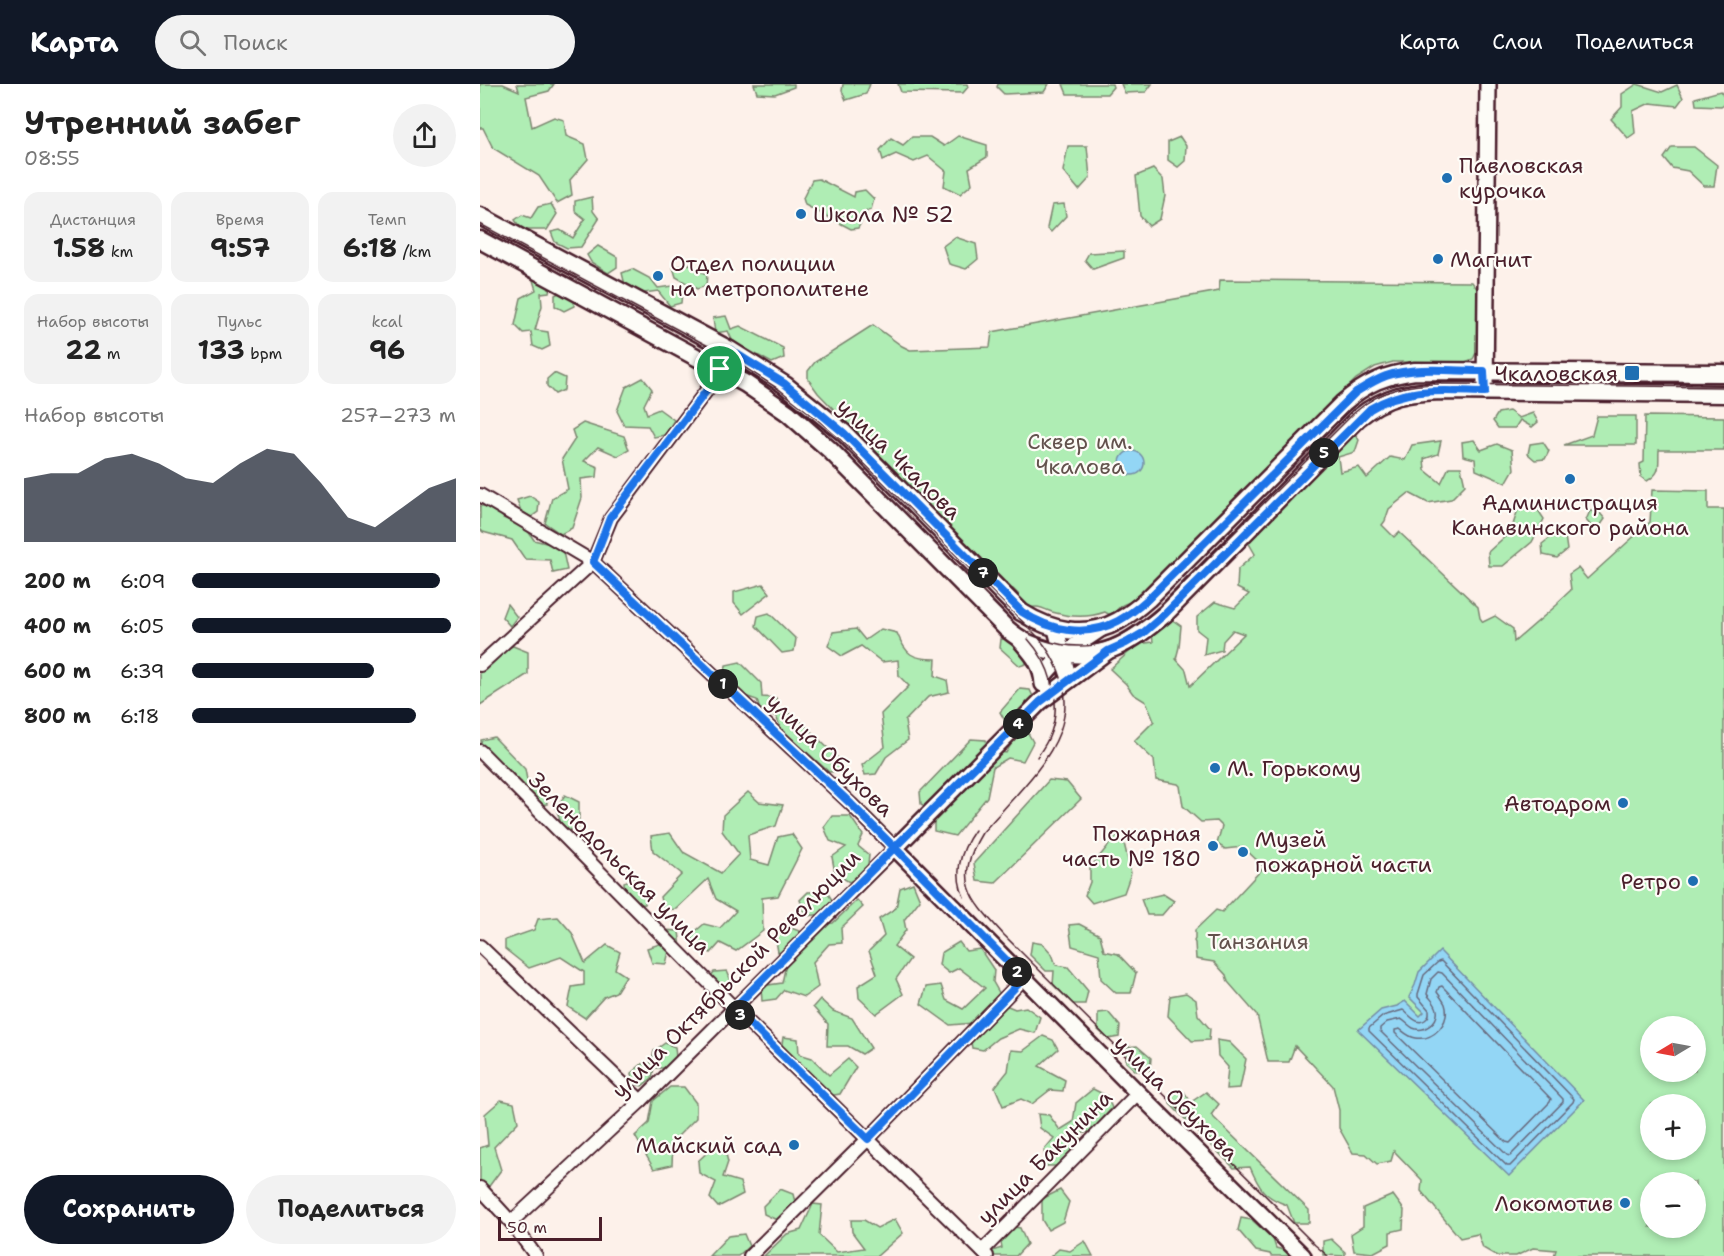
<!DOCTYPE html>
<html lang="ru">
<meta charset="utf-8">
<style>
:root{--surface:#fff;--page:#f2f2f2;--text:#222;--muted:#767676;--accent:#111827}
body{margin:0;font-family:"Shantell Sans",sans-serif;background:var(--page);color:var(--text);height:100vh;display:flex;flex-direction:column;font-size:22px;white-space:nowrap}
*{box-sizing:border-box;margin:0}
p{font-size:20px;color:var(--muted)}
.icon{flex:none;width:33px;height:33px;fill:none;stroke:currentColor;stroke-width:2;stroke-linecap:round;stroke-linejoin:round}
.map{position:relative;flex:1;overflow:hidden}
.drawer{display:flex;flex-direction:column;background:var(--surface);width:480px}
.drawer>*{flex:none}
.needle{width:39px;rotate:260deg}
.tools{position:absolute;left:1160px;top:932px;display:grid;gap:12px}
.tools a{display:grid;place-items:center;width:66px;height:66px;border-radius:50%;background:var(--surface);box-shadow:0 3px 9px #0003;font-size:30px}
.scale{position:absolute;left:18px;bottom:15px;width:104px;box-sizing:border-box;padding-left:6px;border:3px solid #4a1f2b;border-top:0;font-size:16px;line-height:21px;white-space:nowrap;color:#4a1f2b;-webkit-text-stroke:4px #fdfcf7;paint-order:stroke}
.pin{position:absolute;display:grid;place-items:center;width:51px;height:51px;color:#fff;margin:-26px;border:3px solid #fff;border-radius:50%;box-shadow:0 2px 6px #0007}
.km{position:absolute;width:30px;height:30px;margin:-15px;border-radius:50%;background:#222;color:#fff;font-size:16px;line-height:30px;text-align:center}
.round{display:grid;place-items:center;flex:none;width:63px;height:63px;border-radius:32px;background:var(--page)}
.overview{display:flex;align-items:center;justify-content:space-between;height:102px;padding:0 24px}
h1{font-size:33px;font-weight:700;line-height:45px}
.metrics{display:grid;grid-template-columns:repeat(3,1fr);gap:9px;height:102px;padding:6px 24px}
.metrics div{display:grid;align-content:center;border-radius:15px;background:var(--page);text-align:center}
.metrics b{font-size:26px;font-weight:700}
.metrics small{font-size:16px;font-weight:400}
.metrics p{font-size:16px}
.chart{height:168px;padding:12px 24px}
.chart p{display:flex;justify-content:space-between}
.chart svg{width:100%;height:108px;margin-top:6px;fill:var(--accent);opacity:.7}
.button{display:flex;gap:12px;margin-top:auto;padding:12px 24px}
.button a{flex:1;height:69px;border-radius:36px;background:var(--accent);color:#fff;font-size:24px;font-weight:700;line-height:69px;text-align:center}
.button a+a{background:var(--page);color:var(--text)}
ul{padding:0 24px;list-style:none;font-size:20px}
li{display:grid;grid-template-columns:96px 72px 1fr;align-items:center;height:45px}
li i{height:15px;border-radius:8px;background:var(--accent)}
header{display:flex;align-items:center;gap:36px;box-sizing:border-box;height:84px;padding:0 30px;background:var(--accent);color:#fff}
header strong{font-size:28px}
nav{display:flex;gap:33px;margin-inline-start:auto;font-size:21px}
.search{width:420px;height:54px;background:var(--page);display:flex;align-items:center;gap:15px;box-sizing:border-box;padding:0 21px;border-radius:33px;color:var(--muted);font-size:22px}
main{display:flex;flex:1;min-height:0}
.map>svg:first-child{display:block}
.green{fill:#afedb4;stroke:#7c8670;stroke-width:1.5;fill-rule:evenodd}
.water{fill:#93d6f5;stroke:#768da4;stroke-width:1.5}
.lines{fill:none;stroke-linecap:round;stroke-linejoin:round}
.shore{stroke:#67687c;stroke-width:1.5}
.minor-casing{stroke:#4a1f2b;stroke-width:16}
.tertiary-casing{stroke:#4a1f2b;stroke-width:20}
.secondary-casing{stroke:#4a1f2b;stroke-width:21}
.minor{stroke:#fdfcf7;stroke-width:12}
.tertiary{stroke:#fdfcf7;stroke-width:15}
.secondary{stroke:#fdfcf7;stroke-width:16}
.tram{stroke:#4a1f2b;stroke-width:1.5}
.route-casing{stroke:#fff;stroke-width:12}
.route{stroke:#1a73e8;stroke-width:8}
.poi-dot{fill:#1f6fb2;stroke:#fdfcf7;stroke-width:2}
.labels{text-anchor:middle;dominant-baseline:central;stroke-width:4.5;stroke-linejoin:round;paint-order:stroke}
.poi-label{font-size:22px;fill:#4a1f2b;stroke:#fdfcf7;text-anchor:start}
.park-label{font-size:22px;fill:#63524d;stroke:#fdfcf7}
.street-label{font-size:22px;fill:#4a1f2b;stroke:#fdfcf7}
</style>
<header>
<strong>Карта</strong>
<div class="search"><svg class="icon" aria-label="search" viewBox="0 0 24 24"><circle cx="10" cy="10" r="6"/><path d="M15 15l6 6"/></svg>Поиск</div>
<nav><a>Карта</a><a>Слои</a><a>Поделиться</a></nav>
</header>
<main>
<section class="drawer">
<div class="overview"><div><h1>Утренний забег</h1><p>08:55</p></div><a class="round"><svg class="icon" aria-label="share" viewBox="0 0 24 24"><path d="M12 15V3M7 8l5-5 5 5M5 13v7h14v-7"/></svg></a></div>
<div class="metrics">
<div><p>Дистанция</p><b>1.58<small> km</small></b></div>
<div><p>Время</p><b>9:57</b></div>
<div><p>Темп</p><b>6:18<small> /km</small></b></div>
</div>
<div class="metrics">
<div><p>Набор высоты</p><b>22<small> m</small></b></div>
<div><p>Пульс</p><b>133<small> bpm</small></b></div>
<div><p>kcal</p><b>96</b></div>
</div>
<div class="chart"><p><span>Набор высоты</span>257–273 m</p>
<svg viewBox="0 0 160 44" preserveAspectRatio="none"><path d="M0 44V18L10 16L20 16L30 10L40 8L50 12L60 18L70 20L80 12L90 6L100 8L110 20L120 34L130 38L140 30L150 22L160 18V44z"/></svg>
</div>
<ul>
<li><b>200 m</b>6:09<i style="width:94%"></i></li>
<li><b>400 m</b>6:05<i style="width:98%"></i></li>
<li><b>600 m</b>6:39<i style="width:69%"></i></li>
<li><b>800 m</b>6:18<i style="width:85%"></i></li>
</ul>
<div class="button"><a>Сохранить</a><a>Поделиться</a></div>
</section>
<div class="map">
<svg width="1244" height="1172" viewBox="0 0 1244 1172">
<rect width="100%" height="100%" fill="#fdf1ea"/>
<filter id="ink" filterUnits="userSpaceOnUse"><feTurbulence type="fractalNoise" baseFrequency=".0167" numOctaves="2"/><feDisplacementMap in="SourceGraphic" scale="12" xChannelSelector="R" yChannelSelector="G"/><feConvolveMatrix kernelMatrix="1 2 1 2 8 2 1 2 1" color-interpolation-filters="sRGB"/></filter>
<g filter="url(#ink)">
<g class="green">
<path d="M0,0H23L39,7L37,0H74L69,7L46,13L52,43L74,33L84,36L86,52L105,60L108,75L90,96L92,111L77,119L59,92L13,64L3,44H0Z"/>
<path d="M274,0H314V3L295,10L277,9Z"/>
<path d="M363,0H390L386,10L366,16L362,7Z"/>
<path d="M418,0H487L488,3L483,9L421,8Z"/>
<path d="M518,0H569L564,8L524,10L517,3Z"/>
<path d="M583,0H632L633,3L627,10H587Z"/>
<path d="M641,0H672L666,8L645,9Z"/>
<path d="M1157,0L1182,8L1197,1L1203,14L1197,22L1170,19L1153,27L1155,49L1148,54L1131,35L1142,23V10Z"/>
<path d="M1240,7L1244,12V20L1241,22L1216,21L1215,14Z"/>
<path d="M478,52L507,61V73L489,84L492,100L480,110L464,102L466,87L448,72L434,78L416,70L403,76L400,66L411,54L423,61L432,53H450L464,62Z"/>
<path d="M700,53L706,62L705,77L698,83L688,76V58Z"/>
<path d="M588,62H607L610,94L599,106L583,87Z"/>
<path d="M1192,63H1214L1237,81L1234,102H1224L1208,87L1192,84L1184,74Z"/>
<path d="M673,85L683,95L685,112L680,135L669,142L660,132L656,92Z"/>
<path d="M339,95L374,113L375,108L385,106L394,115L391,126L387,127L378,144L371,145L325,121L323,114L332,96Z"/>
<path d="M112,113L113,127L119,135L101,163L87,164L75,158L71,148L80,146L93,154L105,135L95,127V117Z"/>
<path d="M71,120L77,130L67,146H42L35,136L42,131L51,134L58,123Z"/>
<path d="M584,120L586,132L571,148L567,144L572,121Z"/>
<path d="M475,153L496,160L498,175L486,185L469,180L463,162Z"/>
<path d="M118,162L137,173V183L128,189L111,178L107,171Z"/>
<path d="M644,167V174L613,185L605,176L609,169Z"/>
<path d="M210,180L227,191L226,202L217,205L196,193L193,183Z"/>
<path d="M152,185L171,195L178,204L192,202L202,208L201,219L190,222L178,207L164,209L145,201L142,189Z"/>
<path d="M52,193L71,196L69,208L61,209L62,222L55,246L68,248L70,262L62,266L53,262L51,248L43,249L35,241L41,214L56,206Z"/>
<path d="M740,196L992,198L998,206L1000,214L997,267L993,275L985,278H913L895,283L876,295L687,483L688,489L658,518C645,517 639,522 632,532L625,528C608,534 589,533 572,528C563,525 559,521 550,524L540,517L538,510L533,505L527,504L512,488V485L432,410V406L338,309L328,295V287L335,278L393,241L422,262L430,266L510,263L512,248L739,207Z"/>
<path d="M86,205L95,212L94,222L84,227L75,222V211Z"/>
<path d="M246,232L251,245L260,242L303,264L304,274L292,279L253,258L248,247L235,249L233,234Z"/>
<path d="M74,289L85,294L84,306L75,310L67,302V295Z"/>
<path d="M163,294L172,305L164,321L167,330L179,325L194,336L185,351L174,353L168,342L144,341L137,327L146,303Z"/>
<path d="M1029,327L1039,334L1053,329L1058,338L1052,343L1040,336L1035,344H1018L1013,337L1018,329Z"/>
<path d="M1117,332H1156V361H1084L1112,351Z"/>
<path d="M1165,332L1244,333V366H1179C1178,382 1182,388 1167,397L1161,393L1160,380L1164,378Z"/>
<path d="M103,339L144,352L149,366L138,372L118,363L104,377L118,383L117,393L101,395L102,414L92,444L81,450L65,439L72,414L88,405L82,375L95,355L92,346Z"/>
<path d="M874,348L879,356L875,368L858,373L860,388L879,383L887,394L910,373L925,376L932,361L961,357L958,370L944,375L945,386L961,399L969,383H981L985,401L971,415L948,419L929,409L909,425L905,437L902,441L914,453L919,448L998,523L1000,534L1003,538L1015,532L1033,545L1034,558L1078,520V518L1091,506L1089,490L1098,484L1107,495L1170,438L1172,406L1228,407V425H1244V1172H1074L1076,1166L1053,1164L1036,1172H1017L1003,1164L998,1150L980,1154L941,1107L942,1096L914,1067L911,1077L897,1080L886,1070L873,1069L859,1044V1026L853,1002L815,962L809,978H788L777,931L748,898L746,891L734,878L716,875L715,859L714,857L715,855V846L736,826L742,828L784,783L763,763L745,765L737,760L742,742L737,737L721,738L703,722L700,702L698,700L676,696L674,676L654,657L674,637L666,618L653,610L646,600L630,585L658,560L673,558L671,542L684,530L701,542L699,563L696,575L706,586L710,602L764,550L753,546L743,557L742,566L724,571L726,553L717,546V533L735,518L755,524L769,510L757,504L758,485L775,470L767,456L845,373L856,371L861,351ZM1170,942H1215V987H1170ZM1170,1020H1215V1065H1170ZM1170,1098H1215V1143H1170Z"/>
<path d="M994,356L1001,366L1017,360L1032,366L1034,385L1026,399L996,386L995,375L983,372L982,358Z"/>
<path d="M1063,358L1069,367L1065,375L1055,376L1048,370L1050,360Z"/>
<path d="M50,412L59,418L58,428L51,433L41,427L37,416Z"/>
<path d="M0,422H15L23,434L46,444L54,456L82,463L87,486L73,489L70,476L45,475L32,456L3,448L0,445Z"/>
<path d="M1039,422L1056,423L1064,435L1052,458L1023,482H1009L1008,468L1031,447Z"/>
<path d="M1110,427L1119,428L1125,435L1120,442L1112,443L1106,436Z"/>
<path d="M1076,449L1085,452L1087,466L1077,474L1063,471L1062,460Z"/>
<path d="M283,500L290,509L263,530L254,519V508Z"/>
<path d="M27,520L37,533L30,542L22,533Z"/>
<path d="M289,529L316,555L314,567L302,569L276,542L278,532Z"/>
<path d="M376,545L385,556L401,545L417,549C426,571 432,575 456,575L455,592L467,596L469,608L448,613L425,637L428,656L406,673L396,690L385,691L382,681L405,663L401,630L429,602L419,592L418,576L402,578L381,562L362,572L348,562L353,548Z"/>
<path d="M521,555L531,556L546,571V580L540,582L520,564Z"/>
<path d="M33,562L48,568V590L0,621V574Z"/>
<path d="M260,578L281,599L282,613L296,614L299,628L314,631L361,677V687L349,688L301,645L296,632L281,630L277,616L265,612L245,591L246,581Z"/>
<path d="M540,605L550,606L555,617L540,634L525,637L520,628Z"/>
<path d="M548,649L553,658L543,677L528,674L513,683L507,713L475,752L454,747V727L441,720L440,708L491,655L506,656L508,666L526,669L537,650Z"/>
<path d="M14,653L45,685L47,696C64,701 66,701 67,720L52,721L43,712L41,698L29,694L2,665L1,656Z"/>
<path d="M569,696L587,698L601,715L515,799L497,797L494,779Z"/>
<path d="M268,708L279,718L303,721L296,742L268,751L270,776L289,781L298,753L312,750L322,765L298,812L282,814L283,847L256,867L240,859L231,869L216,862L211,851L224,840L240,844L256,827L236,815L228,795L196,825L183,826L180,813L202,790L173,767L171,752L190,749L203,768L241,789L259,770L242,747L243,731Z"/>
<path d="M85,711L99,718V743L84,748L76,724Z"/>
<path d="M352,732H370L383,751L378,762L389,771L387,789L369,798L355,789L352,773L366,763L350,757L344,743Z"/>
<path d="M636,752L644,759L651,789L644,809L612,819L605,811L610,798V784Z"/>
<path d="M153,795L167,809L165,820L154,821L145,811L144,798Z"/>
<path d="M433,799L440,816L424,836L426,846L414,862L430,875L416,895L423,910L396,930L379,914L378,902L397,890L389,867L404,852L399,835L416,824L420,804Z"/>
<path d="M328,808H347L354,819L344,830L326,832L320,816Z"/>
<path d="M683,810L694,817L682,831H667L661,815Z"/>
<path d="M377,816L383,823L361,844L362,859L349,860L333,878L338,903L324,913L304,906L296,915L282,917L281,902L302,899L306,880L298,868L295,851L311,844L330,851L341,840L353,839Z"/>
<path d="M78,833L92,849L105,879L127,861L140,868L135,885L146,892L136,908L124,913L105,934L88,923L92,903L104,901V888L81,873L49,884L25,865V856L54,846L58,835Z"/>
<path d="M599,840L620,851L624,867L638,870L656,889L651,909H636L621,895L619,870L592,862L589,841Z"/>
<path d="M183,846L199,847L201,864L189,867L186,880L172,879L167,864L180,860Z"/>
<path d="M479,858L486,867L500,865L514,886L513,898L521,912L494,939L470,941L441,920L446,903L461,901L466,916L483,925L505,904L479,884L469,889L459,881L461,869Z"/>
<path d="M552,858L563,860L572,870L576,881L588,883L608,907L605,920H593L573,901L574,887H566L550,871Z"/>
<path d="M247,887L252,899L248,909L236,910L225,899L234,888Z"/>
<path d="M706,909L716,916L718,931L730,945L729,956L712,957L688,932L690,912Z"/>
<path d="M340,915L353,927L372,934L391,964L382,970L368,962H347L348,940L333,923Z"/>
<path d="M523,920L535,925L546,923L560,933L555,949L539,945L518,954L503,966L492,964L490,952Z"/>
<path d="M628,928L640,942L639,953L628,955L618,946V929Z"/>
<path d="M563,952L573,956L578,965L559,982L585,996L583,1007L570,1006L552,1020L541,1015L523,1022L515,1003L528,987L531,966L543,967Z"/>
<path d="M303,953L318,955L319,970L332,974L349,991L368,975L376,983L360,1010L348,1012L316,983L314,974L301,967Z"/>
<path d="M737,956L749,958L766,975L760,1004L746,1005L748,983L738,972Z"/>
<path d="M185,959L195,963L196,974L184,984H174L172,994L162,1002L152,999L151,989L162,980L171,979L174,967Z"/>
<path d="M657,962L671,974L670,986L656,987L646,978L647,963Z"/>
<path d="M190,1003H204L216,1019V1034L193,1057L192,1081L174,1085L155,1052L169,1039L173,1017Z"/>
<path d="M613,1005L627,1012L632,1024L611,1047L600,1050L601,1060L579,1082H566L564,1066L574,1054L560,1044L558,1030L569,1031L580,1046L593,1038L596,1019Z"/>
<path d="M691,1007L704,1008L711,1018L726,1008L739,1020L731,1031L829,1126V1139H814L807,1121C784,1113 779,1104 770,1083L754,1084L690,1020Z"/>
<path d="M21,1016L34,1019L38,1038L14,1063L21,1086L10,1101L0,1110V1064L8,1061L5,1030Z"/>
<path d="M231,1065L245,1066L248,1078L243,1093L260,1098L263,1110L238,1123L230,1114L236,1098L219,1089L218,1077Z"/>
<path d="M300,1105L313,1110L316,1122L299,1137L284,1130L283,1122Z"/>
<path d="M580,1106L589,1118L583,1138L568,1146L562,1136V1115Z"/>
<path d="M913,1111L924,1126L923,1145L910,1148V1160L893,1169L874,1167L871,1150L883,1142V1124Z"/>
<path d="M333,1120L342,1121L339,1151L357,1168L384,1164L372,1148L371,1136H384L397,1144L415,1135L423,1149L397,1172H284L307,1150L321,1146Z"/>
<path d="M761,1134L772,1136L793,1155L796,1164L808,1167L809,1172H791L790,1170L776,1167L758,1146Z"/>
<path d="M529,1142L540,1144L547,1160L536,1172H513L512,1167L522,1164L520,1152Z"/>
<path d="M264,1150L269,1162L258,1172H229L248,1152Z"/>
<path d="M851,1155L865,1168V1172L843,1171V1157Z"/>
<path d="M605,1157L613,1172H571L579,1165L590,1167Z"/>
</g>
<g class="water">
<circle cx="652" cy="379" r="12"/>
<path d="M960,867L1104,1016L1029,1092L878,946L901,926L917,922L925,917L940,932L944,928L929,913L935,901L939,888Z"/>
</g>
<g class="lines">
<g class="shore">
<path d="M961,877L1094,1015L1093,1018L1030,1082H1027L889,947V944L903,932L923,926C929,930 937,942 945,936C950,932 949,931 949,926L938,913V910L944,891L958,878Z"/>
<path d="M958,888L962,889L1083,1015V1018L1030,1072L1027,1071L900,947V944L907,938L921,935C925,937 929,942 933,944C944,949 959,938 957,926C956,919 950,915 947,910L951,895Z"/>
<path d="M962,902L1071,1015L1070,1018L1030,1059L1026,1058L915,949V946L920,945C925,949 929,953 936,954C954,957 971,938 965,920C963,916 960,912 957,908L959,903Z"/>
</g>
<g class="minor-casing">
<g id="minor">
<path d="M0,411L113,478L371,720L415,764L161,1017L31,1138"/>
<path d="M0,581L113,478L131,434L230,302L250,266"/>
<path d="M0,667L254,924L507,1172"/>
<path d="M0,862L161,1017"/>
<path d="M0,1104L31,1138L56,1172"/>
<path d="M502,1167L658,1009"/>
<path d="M270,1172L388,1055L544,894"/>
</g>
</g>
<g class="tertiary-casing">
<g id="tertiary">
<path d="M1005,308L1008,0"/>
<path d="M576,545L589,596"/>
<path d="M540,556C553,571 562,580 563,600"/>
<path d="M628,567L560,618L415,764L658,1009L823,1172"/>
<path d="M563,592L583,570L622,544"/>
</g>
</g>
<g class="secondary-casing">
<g id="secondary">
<path d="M0,132L250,266L305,301L364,349L541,528C571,547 606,555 638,537C649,531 659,523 668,515L863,319C886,299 905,291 935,287L1244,289"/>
<path d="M0,156L266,300L308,329L350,366L527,545C542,558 553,562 572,567C620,579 650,560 685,530L878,334C906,311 928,308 964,307L1244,310"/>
</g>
</g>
<use href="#minor" class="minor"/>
<use href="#tertiary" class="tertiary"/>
<use href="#secondary" class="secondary"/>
<g class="tram">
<path d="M0,140L247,272L300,306L332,331L360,355L559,554C624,636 554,689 502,749C473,797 491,815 524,851L835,1161L848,1172"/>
<path d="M548,555C570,579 582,617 571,648C568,657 562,666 557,673"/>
<path d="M560,555C611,572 640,558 679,524L874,329C903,304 927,301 963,300L1244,303"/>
<path d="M484,813C473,789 480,767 495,746"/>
</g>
</g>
</g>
<g class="lines" filter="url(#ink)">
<g class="route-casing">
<path id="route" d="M240,285L230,302L130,434L113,478L371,720L415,764L544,894L388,1055L254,924L560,618L628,567L646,559L663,549L685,530L890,325C927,302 963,307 1005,308L1004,287C972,287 936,282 906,292C895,296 886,302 876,308L668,515C659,523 649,531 638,537C606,554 571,547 542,528L364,349L305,300L250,266L240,285"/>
</g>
<use href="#route" class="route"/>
</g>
<g class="poi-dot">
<circle cx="967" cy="94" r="6"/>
<circle cx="321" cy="130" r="6"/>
<circle cx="958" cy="175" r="6"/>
<circle cx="178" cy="192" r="6"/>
<rect x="1144" y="281" width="16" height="16" rx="3"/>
<circle cx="1090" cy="395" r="6"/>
<circle cx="735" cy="684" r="6"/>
<circle cx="1143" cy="719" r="6"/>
<circle cx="733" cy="762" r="6"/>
<circle cx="763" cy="768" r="6"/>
<circle cx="1213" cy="797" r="6"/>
<circle cx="314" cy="1061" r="6"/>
<circle cx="1145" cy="1119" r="6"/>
</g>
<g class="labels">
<g class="poi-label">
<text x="979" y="81">Павловская<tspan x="979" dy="25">курочка</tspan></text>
<text x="333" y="130">Школа № 52</text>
<text x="970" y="175">Магнит</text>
<text x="190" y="179">Отдел полиции<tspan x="190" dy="25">на метрополитене</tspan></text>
<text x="1138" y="289" text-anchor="end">Чкаловская</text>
<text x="1090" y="418" text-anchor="middle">Администрация<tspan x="1090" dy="25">Канавинского района</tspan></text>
<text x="747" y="684">М. Горькому</text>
<text x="1131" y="719" text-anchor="end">Автодром</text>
<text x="721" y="749" text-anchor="end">Пожарная<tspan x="721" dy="25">часть № 180</tspan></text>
<text x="775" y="755">Музей<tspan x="775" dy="25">пожарной части</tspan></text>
<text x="1201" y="797" text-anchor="end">Ретро</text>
<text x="302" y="1061" text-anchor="end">Майский сад</text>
<text x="1133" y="1119" text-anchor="end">Локомотив</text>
</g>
<g class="park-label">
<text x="600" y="357">Сквер им.<tspan x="600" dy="25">Чкалова</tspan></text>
<text x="778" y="857">Танзания</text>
</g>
<g class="street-label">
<text transform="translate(419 375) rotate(44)">улица Чкалова</text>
<text transform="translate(350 671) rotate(44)">улица Обухова</text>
<text transform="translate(140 779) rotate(45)">Зеленодольская улица</text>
<text transform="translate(256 890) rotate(-45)">улица Октябрьской Революции</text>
<text transform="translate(696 1014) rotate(45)">улица Обухова</text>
<text transform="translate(565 1073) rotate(-45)">улица Бакунина</text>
</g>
</g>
</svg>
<div class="tools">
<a><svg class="needle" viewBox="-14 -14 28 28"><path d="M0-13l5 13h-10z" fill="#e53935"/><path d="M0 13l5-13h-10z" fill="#767676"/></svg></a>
<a>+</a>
<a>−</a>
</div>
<div class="scale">50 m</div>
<div class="pin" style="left:240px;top:285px;background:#1e9e55"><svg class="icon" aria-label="arrive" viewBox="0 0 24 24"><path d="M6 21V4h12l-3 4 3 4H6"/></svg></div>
<b class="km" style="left:243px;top:600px">1</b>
<b class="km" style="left:537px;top:888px">2</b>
<b class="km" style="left:260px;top:931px">3</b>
<b class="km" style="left:538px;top:640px">4</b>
<b class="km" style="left:844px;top:369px">5</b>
<b class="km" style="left:503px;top:489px">7</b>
</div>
</main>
